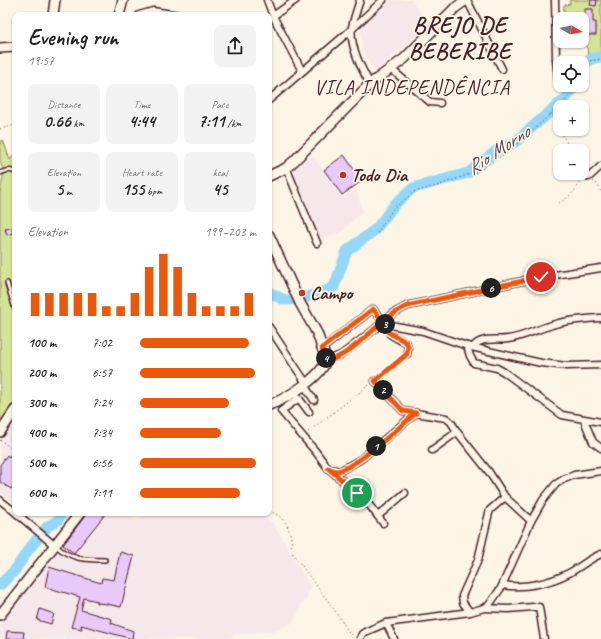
<!DOCTYPE html>
<meta charset="utf-8">
<style>
:root{--surface:#fff;--page:#f2f2f2;--text:#222;--muted:#767676;--accent:#ea580c}
body{margin:0;font-family:Caveat,sans-serif;background:var(--page);color:var(--text);height:100vh;display:flex;flex-direction:column;font-size:15px;white-space:nowrap}
*{box-sizing:border-box;margin:0}
p{font-size:13px;color:var(--muted)}
.icon{flex:none;width:22px;height:22px;fill:none;stroke:currentColor;stroke-width:2;stroke-linecap:round;stroke-linejoin:round}
.map{position:relative;flex:1;overflow:hidden}
.side{position:absolute;left:12px;top:12px;width:260px;height:504px;display:flex;flex-direction:column;background:var(--surface);border-radius:8px;box-shadow:0 1px 3px #0004}
.side>*{flex:none}
.needle{width:26px;rotate:99deg}
.tools{position:absolute;left:553px;top:12px;display:grid;gap:8px}
.tools a{display:grid;place-items:center;width:36px;height:36px;border-radius:8px;background:var(--surface);box-shadow:0 1px 3px #0004;font-size:20px}
.pin{position:absolute;display:grid;place-items:center;width:34px;height:34px;color:#fff;margin:-17px;border:2px solid #fff;border-radius:50%;box-shadow:0 1px 4px #0007}
.km{position:absolute;width:20px;height:20px;margin:-10px;border-radius:50%;background:#222;color:#fff;font-size:11px;line-height:20px;text-align:center}
.round{display:grid;place-items:center;flex:none;width:42px;height:42px;border-radius:8px;background:var(--page)}
.headline{display:flex;align-items:center;justify-content:space-between;height:68px;padding:0 16px}
h1{font-size:22px;font-weight:600;line-height:30px}
.metrics{display:grid;grid-template-columns:repeat(3,1fr);gap:6px;height:68px;padding:4px 16px}
.metrics div{display:grid;align-content:center;border-radius:8px;background:var(--page);text-align:center}
.metrics b{font-size:17px;font-weight:600}
.metrics small{font-size:11px;font-weight:400}
.metrics p{font-size:11px}
.chart{height:112px;padding:8px 16px}
.chart p{display:flex;justify-content:space-between}
.chart svg{width:100%;height:72px;margin-top:4px;stroke:var(--accent);stroke-width:6}
ul{padding:0 16px;list-style:none;font-size:13px}
li{display:grid;grid-template-columns:64px 48px 1fr;align-items:center;height:30px}
li i{height:10px;border-radius:5px;background:var(--accent)}
.map>svg:first-child{display:block}
.built{fill:#f6e8ea}
.green{fill:#d4e396;stroke:#8f8160}
.water{fill:#94d7f6;stroke:#768da5}
.lines{fill:none;stroke-linecap:round;stroke-linejoin:round}
.river{stroke:#94d7f6;stroke-width:11}
.building{fill:#e8c9f7;stroke:#4a1f2b}
.lane-casing{stroke:#4a1f2b;stroke-width:6}
.street-casing{stroke:#4a1f2b;stroke-width:9}
.secondary-casing{stroke:#4a1f2b;stroke-width:12}
.path{stroke:#4a1f2b;stroke-width:1;stroke-dasharray:1 3;stroke-linecap:butt}
.lane{stroke:#fcf5e5;stroke-width:3}
.street{stroke:#fcf5e5;stroke-width:6}
.secondary{stroke:#fcf5e5;stroke-width:9}
.street-bridge-casing{stroke:#4a1f2b;stroke-width:9;stroke-linecap:butt}
.street-bridge{stroke:#fcf5e5;stroke-width:6}
.route-casing{stroke:#fff;stroke-width:8}
.route{stroke:#ea580c;stroke-width:5}
.poi-dot{fill:#c8321e;stroke:#fcf5e5;stroke-width:1.5}
.labels{text-anchor:middle;dominant-baseline:central;stroke-width:3.5;stroke-linejoin:round;paint-order:stroke}
.poi-label{font-size:19px;font-weight:bold;fill:#4a1f2b;stroke:#fcf5e5;text-anchor:start}
.neighbourhood-label{font-size:20px;letter-spacing:1px;fill:#4a1f2b;stroke:#fcf5e5}
.water-label{font-size:20px;font-style:italic;fill:#5c4d5e;stroke:#fcf5e5}
.district-label{font-size:23px;font-weight:bold;letter-spacing:1px;fill:#4a1f2b;stroke:#fcf5e5}
</style>
<div class="map">
<svg width="601" height="639" viewBox="0 0 601 639">
<rect width="100%" height="100%" fill="#fcf5e5"/>
<filter id="ink" filterUnits="userSpaceOnUse"><feTurbulence type="fractalNoise" baseFrequency=".025" numOctaves="2"/><feDisplacementMap in="SourceGraphic" scale="8" xChannelSelector="R" yChannelSelector="G"/><feConvolveMatrix kernelMatrix="1 2 1 2 8 2 1 2 1" color-interpolation-filters="sRGB"/></filter>
<g filter="url(#ink)">
<g class="built">
<path d="M389,0H411L429,25L375,72L362,50L361,26Z"/>
<path d="M312,155L343,197L356,189L363,211L342,232L320,240L292,171Z"/>
<path d="M15,417V504L0,491V440Z"/>
<path d="M87,513H127L135,521L148,513H258L273,523L310,586L306,601L301,603L300,609L292,623L278,630L236,635L228,639H0V623L60,549Z"/>
</g>
<g class="green">
<path d="M570,0H601V54L588,55L587,48L580,41H582V19H561L563,18L564,5L570,4Z"/>
<path d="M3,140L10,160L15,154V403L0,426V193L4,172L0,162V141Z"/>
</g>
<path class="water" d="M269,291C278,295 283,298 293,297L296,303C285,303 278,299 269,294Z"/>
<g class="lines">
<g class="river">
<path d="M582,70C585,61 591,58 601,57"/>
<path d="M269,292C274,295 280,299 286,300C297,301 325,292 334,287L347,251L376,229L395,204L413,188L468,173L496,151L515,142L565,99L577,85"/>
<path d="M0,585L15,570L29,549L48,526L57,521L62,513"/>
</g>
</g>
<g class="building">
<path d="M591,0H597L596,6L590,5Z"/>
<path d="M585,9H593V22H596V35H585Z"/>
<path d="M344,155L362,181L342,195L324,170Z"/>
<path d="M12,228L13,233L7,235L5,229Z"/>
<path d="M15,448V483L11,489L0,482V465L7,455L9,457Z"/>
<path d="M87,513H106L74,553L63,545Z"/>
<path d="M120,552L134,556L121,607L107,604L97,603V601L84,598L81,610L112,619L111,623L133,631L132,639L81,625L82,629L71,627L80,597L45,587L49,567L101,583L102,578L114,580Z"/>
<path d="M40,609L54,614L51,624L37,620Z"/>
<path d="M7,631L24,632L23,639H6Z"/>
</g>
<g class="lines">
<g class="lane-casing">
<g id="lane">
<path d="M0,173C5,171 10,169 15,172"/>
<path d="M7,283L15,309"/>
<path d="M56,546C72,560 85,560 105,560"/>
</g>
</g>
<g class="street-casing">
<g id="street">
<path d="M267,0L273,16L302,71"/>
<path d="M360,0C357,9 354,18 352,27C349,44 362,70 370,84"/>
<path d="M467,0L502,69"/>
<path d="M555,0L556,60L559,85"/>
<path d="M139,15L153,11L179,15"/>
<path d="M273,16L296,0"/>
<path d="M391,69L430,102L440,103"/>
<path d="M269,100L352,29L383,0"/>
<path d="M286,167L317,243"/>
<path d="M589,177L601,166"/>
<path d="M407,306L541,277L601,268"/>
<path d="M385,324L423,331L467,346L470,356L474,363L497,368L504,372L562,415L601,422"/>
<path d="M269,327L306,383"/>
<path d="M467,346L541,363L567,366L601,365"/>
<path d="M473,347C482,336 495,341 508,339C524,337 537,329 552,325C567,320 585,319 601,318"/>
<path d="M323,348L373,309L385,324L390,334L407,344L408,349L407,354"/>
<path d="M326,361L341,355L375,329"/>
<path d="M375,381L403,411L446,418L451,422L458,433L489,472L505,497L531,521"/>
<path d="M304,385L314,400"/>
<path d="M297,396L309,412"/>
<path d="M299,398L281,411L316,452L328,468L367,502L383,523"/>
<path d="M584,420L593,442L601,448"/>
<path d="M432,450L457,432"/>
<path d="M330,469L340,471L361,459L416,413"/>
<path d="M0,500L15,512"/>
<path d="M16,513L54,545"/>
<path d="M378,516L405,493"/>
<path d="M503,585C523,589 550,583 569,573C580,567 589,559 601,554"/>
<path d="M484,608L508,609L533,607H539L544,639"/>
<path d="M470,612L463,603L462,596L478,560L489,513L490,510L505,497"/>
<path d="M386,623L394,639"/>
<path d="M360,639L362,634L365,632L386,623L470,612L484,608L489,605L501,588L531,521L543,500L556,484L564,479L574,475L601,471"/>
</g>
</g>
<g class="secondary-casing">
<g id="secondary">
<path d="M53,15L55,0"/>
<path d="M119,15L123,0"/>
<path d="M0,48L15,47"/>
<path d="M269,176L286,168L294,161L370,84L404,59L455,8L466,0"/>
<path d="M269,235L300,303L317,333L326,359C324,376 284,400 269,405"/>
<path d="M0,432L15,410"/>
<path d="M0,615L80,513"/>
</g>
</g>
<g class="path">
<path d="M582,74L589,61L601,59"/>
<path d="M550,114L572,151"/>
<path d="M0,129L15,125"/>
<path d="M582,168L584,172"/>
<path d="M593,181L597,184L601,192"/>
<path d="M559,203C565,200 571,195 575,190C578,186 579,182 583,179"/>
<path d="M377,233L393,209L414,192L437,186L478,171L510,151L564,102L578,85"/>
<path d="M380,377L402,359"/>
<path d="M308,432L369,385"/>
<path d="M0,440L14,450"/>
<path d="M269,511C281,515 289,524 291,538C292,544 290,548 293,554L331,605L353,638"/>
</g>
<use href="#lane" class="lane"/>
<use href="#street" class="street"/>
<use href="#secondary" class="secondary"/>
<g class="street-bridge-casing">
<path id="street-bridge" d="M375,329L394,313L407,306"/>
</g>
<use href="#street-bridge" class="street-bridge"/>
</g>
</g>
<g class="lines" filter="url(#ink)">
<g class="route-casing">
<path id="route" d="M357,493L328,468C331,469 334,471 337,471C353,470 402,425 416,413L403,411L375,381L407,354L408,346L406,342L388,332L385,324L373,309L322,348L326,362C358,352 377,320 407,306L541,277"/>
</g>
<use href="#route" class="route"/>
</g>
<g class="poi-dot">
<circle cx="343" cy="175" r="4"/>
<circle cx="302" cy="293" r="4"/>
</g>
<g class="labels">
<g class="poi-label">
<text x="351" y="175">Todo Dia</text>
<text x="310" y="293">Campo</text>
</g>
<g class="neighbourhood-label">
<text x="412" y="87">VILA INDEPENDÊNCIA</text>
</g>
<g class="water-label">
<text transform="translate(498 150) rotate(-34)">Rio Morno</text>
</g>
<g class="district-label">
<text x="460" y="25">BREJO DE<tspan x="460" dy="26">BEBERIBE</tspan></text>
</g>
</g>
</svg>
<div class="tools">
<a><svg class="needle" viewBox="-14 -14 28 28"><path d="M0-13l5 13h-10z" fill="#e53935"/><path d="M0 13l5-13h-10z" fill="#767676"/></svg></a>
<a><svg class="icon" aria-label="locate" viewBox="0 0 24 24"><circle cx="12" cy="12" r="6"/><path d="M12 2v4M12 18v4M2 12h4M18 12h4"/></svg></a>
<a>+</a>
<a>−</a>
</div>
<div class="pin" style="left:357px;top:493px;background:#1e9e55"><svg class="icon" aria-label="arrive" viewBox="0 0 24 24"><path d="M6 21V4h12l-3 4 3 4H6"/></svg></div>
<div class="pin" style="left:541px;top:277px;background:#d93025"><svg class="icon" aria-label="check" viewBox="0 0 24 24"><path d="M5 12l5 5 9-10"/></svg></div>
<b class="km" style="left:376px;top:446px">1</b>
<b class="km" style="left:383px;top:390px">2</b>
<b class="km" style="left:385px;top:324px">3</b>
<b class="km" style="left:326px;top:358px">4</b>
<b class="km" style="left:491px;top:288px">6</b>
<section class="side">
<div class="headline"><div><h1>Evening run</h1><p>19:57</p></div><a class="round"><svg class="icon" aria-label="share" viewBox="0 0 24 24"><path d="M12 15V3M7 8l5-5 5 5M5 13v7h14v-7"/></svg></a></div>
<div class="metrics">
<div><p>Distance</p><b>0.66<small> km</small></b></div>
<div><p>Time</p><b>4:44</b></div>
<div><p>Pace</p><b>7:11<small> /km</small></b></div>
</div>
<div class="metrics">
<div><p>Elevation</p><b>5<small> m</small></b></div>
<div><p>Heart rate</p><b>155<small> bpm</small></b></div>
<div><p>kcal</p><b>45</b></div>
</div>
<div class="chart"><p><span>Elevation</span>199–203 m</p>
<svg viewBox="0 0 160 44" preserveAspectRatio="none"><path d="M5 44V30M15 44V30M25 44V30M35 44V30M45 44V30M55 44V38M65 44V38M75 44V30M85 44V14M95 44V6M105 44V14M115 44V30M125 44V38M135 44V38M145 44V38M155 44V30"/></svg>
</div>
<ul>
<li><b>100 m</b>7:02<i style="width:94%"></i></li>
<li><b>200 m</b>6:57<i style="width:99%"></i></li>
<li><b>300 m</b>7:24<i style="width:77%"></i></li>
<li><b>400 m</b>7:34<i style="width:70%"></i></li>
<li><b>500 m</b>6:56<i style="width:100%"></i></li>
<li><b>600 m</b>7:11<i style="width:86%"></i></li>
</ul>
</section>
</div>
